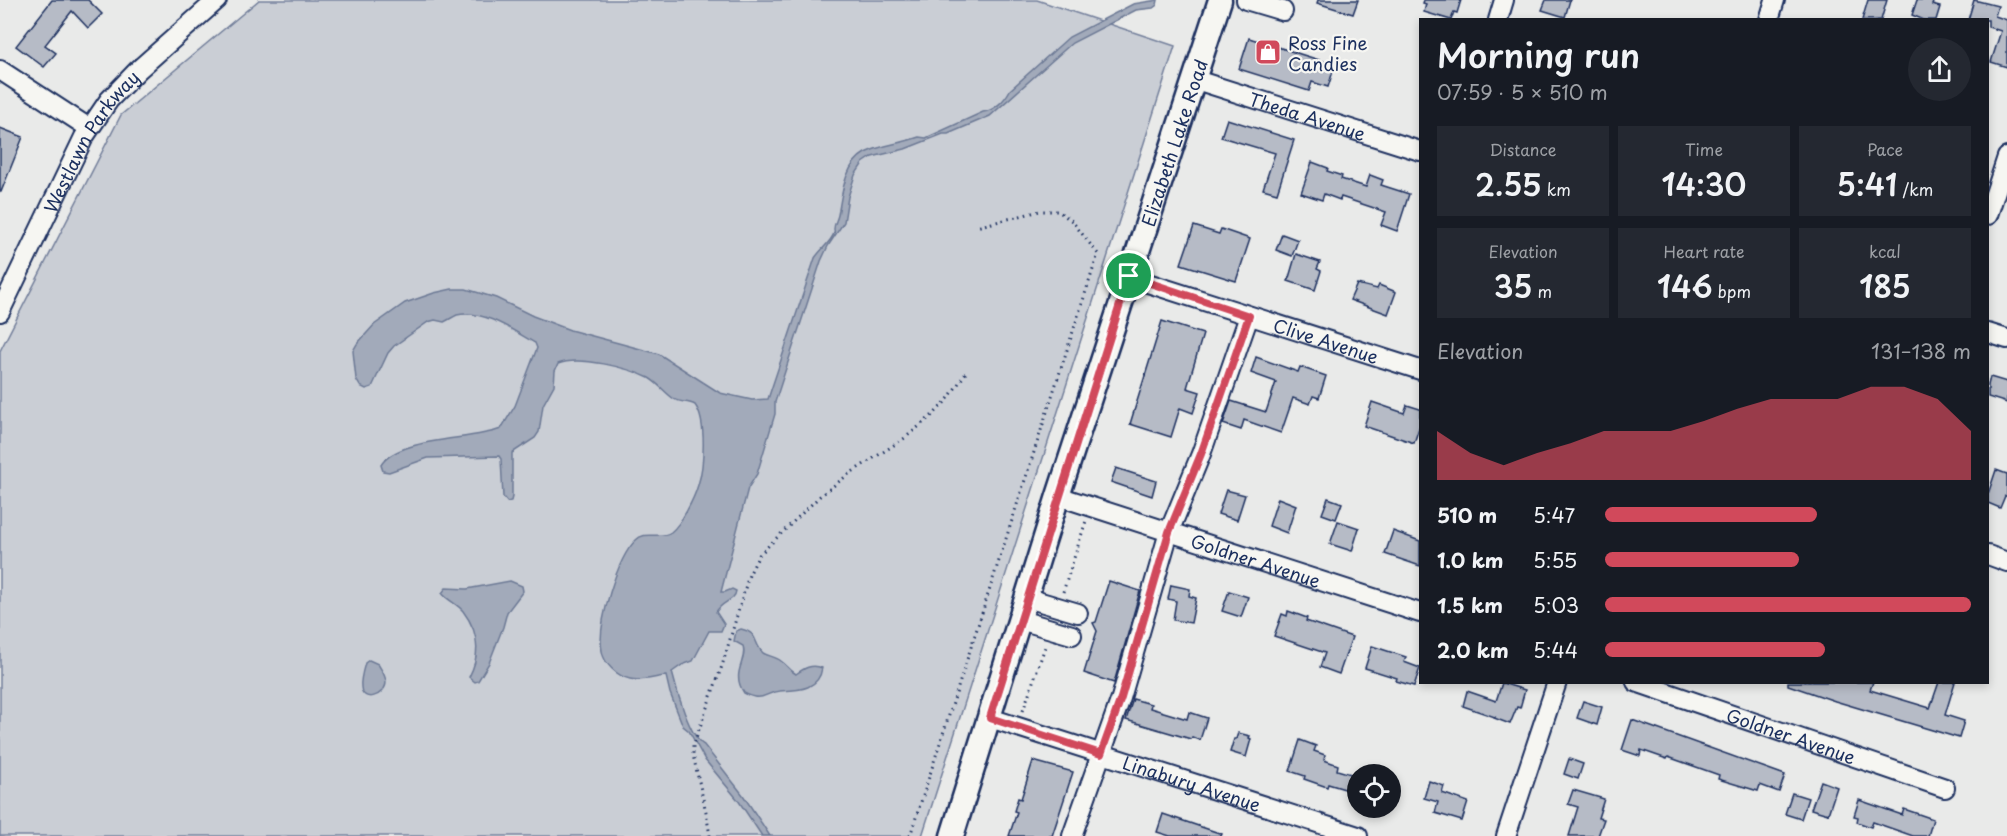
<!DOCTYPE html>
<meta charset="utf-8">
<style>
:root{--surface:#171b24;--page:#242831;--text:#f1f3f6;--muted:#9ea1a6;--accent:#d1495b}
body{margin:0;font-family:"Playpen Sans",sans-serif;background:var(--page);color:var(--text);height:100vh;display:flex;flex-direction:column;font-size:22px;white-space:nowrap}
*{box-sizing:border-box;margin:0}
p{font-size:20px;color:var(--muted)}
.icon{flex:none;width:33px;height:33px;fill:none;stroke:currentColor;stroke-width:2;stroke-linecap:round;stroke-linejoin:round}
.map{position:relative;flex:1;overflow:hidden}
.drawer{position:absolute;left:1419px;top:18px;width:570px;height:666px;display:flex;flex-direction:column;background:var(--surface);border-radius:0px;box-shadow:0 3px 9px #0003}
.drawer>*{flex:none}
.controls{position:absolute;left:1347px;top:764px;display:grid;gap:12px}
.controls a{display:grid;place-items:center;width:54px;height:54px;border-radius:50%;background:var(--surface);box-shadow:0 3px 9px #0003;font-size:30px}
.pin{position:absolute;display:grid;place-items:center;width:51px;height:51px;color:#fff;margin:-26px;border:3px solid #fff;border-radius:50%;box-shadow:0 2px 6px #0007}
.round{display:grid;place-items:center;flex:none;width:63px;height:63px;border-radius:32px;background:var(--page)}
.summary{display:flex;align-items:center;justify-content:space-between;height:102px;padding:0 18px}
h1{font-size:33px;font-weight:600;line-height:45px}
.figures{display:grid;grid-template-columns:repeat(3,1fr);gap:9px;height:102px;padding:6px 18px}
.figures div{display:grid;align-content:center;border-radius:0px;background:var(--page);text-align:center}
.figures b{font-size:30px;font-weight:600}
.figures small{font-size:16px;font-weight:400}
.figures p{font-size:16px}
.chart{height:168px;padding:12px 18px}
.chart p{display:flex;justify-content:space-between}
.chart svg{width:100%;height:108px;margin-top:6px;fill:var(--accent);opacity:.7}
ul{padding:0 18px;list-style:none;font-size:20px}
li{display:grid;grid-template-columns:96px 72px 1fr;align-items:center;height:45px}
li i{height:15px;border-radius:8px;background:var(--accent)}
.map>svg:first-child{display:block}
.green{fill:#caced5;stroke:#727e9a;stroke-width:1.5}
.water{fill:#a2aaba;stroke:#6c7995;stroke-width:1.5}
.building{fill:#b6bbc6;stroke:#1b2f5e;stroke-width:1.5}
.lines{fill:none;stroke-linecap:round;stroke-linejoin:round}
.minor-casing{stroke:#1b2f5e;stroke-width:22}
.major-casing{stroke:#1b2f5e;stroke-width:27}
.path{stroke:#1b2f5e;stroke-width:3;stroke-dasharray:1.5 4.5;stroke-linecap:butt}
.minor{stroke:#f6f6f2;stroke-width:18}
.major{stroke:#f6f6f2;stroke-width:22}
.route-casing{stroke:#fff;stroke-width:12}
.route{stroke:#d1495b;stroke-width:8}
.labels{text-anchor:middle;dominant-baseline:central;stroke-width:4.5;stroke-linejoin:round;paint-order:stroke}
.poi-label{font-size:18px;fill:#1b2f5e;stroke:#f6f6f2;text-anchor:start}
.street-label{font-size:18px;fill:#1b2f5e;stroke:#f6f6f2}
</style>
<div class="map">
<svg width="2007" height="836" viewBox="0 0 2007 836">
<rect width="100%" height="100%" fill="#e9eae9"/>
<filter id="ink" filterUnits="userSpaceOnUse"><feTurbulence type="fractalNoise" baseFrequency=".0167" numOctaves="2"/><feDisplacementMap in="SourceGraphic" scale="12" xChannelSelector="R" yChannelSelector="G"/><feConvolveMatrix kernelMatrix="1 2 1 2 8 2 1 2 1" color-interpolation-filters="sRGB"/></filter>
<g filter="url(#ink)">
<path class="green" d="M259,0H1037L1175,46L922,836H0V351L121,115Z"/>
<g class="water">
<path d="M1158,0L1157,5L1153,8L1136,10L1072,43L990,116L948,134H943L905,149L872,157L863,163L855,175L848,197L844,222L828,246L821,261L775,402V414L757,474L748,488L721,592H725L732,589L736,591C735,601 722,601 716,612L724,624L721,631H709L693,661L682,665L672,672C676,689 690,738 704,745L743,795L770,836H762L738,800L705,760L689,731L683,726L670,693L666,676C655,677 640,682 630,679C617,676 604,664 602,651C597,625 617,558 636,540C645,530 660,540 671,532C681,524 694,499 698,485C704,467 707,421 695,405C688,401 680,403 674,399C665,393 658,383 649,378C629,368 579,355 558,364L555,371L554,385L543,405L539,432L535,438L512,453V497L511,501L507,502L503,497L501,459L499,456L428,458L389,472L383,471L381,465C398,437 470,441 501,429L515,406L537,348L535,343C514,331 483,309 457,315C453,317 448,320 444,322L435,320L428,322L394,346L388,353L372,387L366,389L360,386L356,379L353,351L357,344L374,325L405,303L434,293L452,289H466L496,298L533,316L570,330L659,354L720,393L752,400L768,399L815,258C820,250 832,241 834,233C835,232 834,230 834,229C834,224 837,220 838,215C842,194 844,165 865,153C880,145 903,143 919,137L926,138L983,112C994,111 1005,100 1010,90L1069,37L1133,4Z"/>
<path d="M510,581L522,586L523,591L507,612L503,627L489,663L478,681L475,682L469,677C481,654 479,632 463,611C457,604 447,600 442,593L446,588L467,589Z"/>
<path d="M741,629C759,633 753,643 763,653C768,656 776,657 781,661C787,665 789,670 796,674C803,669 812,663 822,668C819,690 798,690 780,691C763,693 764,703 744,693C730,672 748,661 743,646L734,641L736,631Z"/>
<path d="M369,660L378,664C381,669 386,676 386,682C386,696 362,704 361,687C360,680 363,670 365,663Z"/>
</g>
<g class="building">
<path d="M52,0H88L102,14L88,28L72,11L45,45L56,53L44,67L16,46Z"/>
<path d="M1318,0H1358L1353,14L1317,3Z"/>
<path d="M1424,0H1461L1457,13L1454,12L1451,20L1424,12L1426,4L1423,3Z"/>
<path d="M1546,0H1570L1565,17L1542,10Z"/>
<path d="M1868,0H1887L1881,20H1862Z"/>
<path d="M1917,0H1934L1932,5L1940,7L1936,20H1924L1912,15Z"/>
<path d="M1974,0L1998,6L1995,16L2007,20V67L1991,62L2001,31L1988,27V20H1968Z"/>
<path d="M1249,38L1335,65L1328,87L1312,82L1309,91L1239,69Z"/>
<path d="M1227,119L1294,140L1277,193L1263,189L1275,153L1221,137Z"/>
<path d="M0,128L23,137L1,192H0Z"/>
<path d="M1312,162L1328,168L1327,171L1342,176L1341,179L1366,187L1370,175L1383,180L1381,185L1409,194L1397,231L1381,225L1386,212L1341,197L1340,200L1324,194L1322,200L1301,193Z"/>
<path d="M1194,226L1219,234L1221,229L1250,239L1236,281L1181,264Z"/>
<path d="M1282,234L1298,240L1292,256L1276,250Z"/>
<path d="M1296,254L1320,262L1317,269L1321,271L1315,290L1288,281Z"/>
<path d="M1357,284L1377,289L1379,285L1396,292L1388,314L1350,300Z"/>
<path d="M1162,321L1203,334L1187,388L1200,392L1193,413L1180,408L1171,437L1130,424Z"/>
<path d="M1256,357L1298,372L1300,367L1326,376L1319,398L1313,396L1310,404L1293,398L1281,433L1244,420L1241,430L1223,424L1231,401L1266,412L1276,382L1251,373Z"/>
<path d="M1990,377L2007,382V403L1988,397V385Z"/>
<path d="M1372,402L1404,413L1407,405L1420,409V425L1414,443L1364,426Z"/>
<path d="M1116,468L1156,481L1152,496L1111,482Z"/>
<path d="M1996,470L2007,474V496H2005L2000,508L1988,503V494Z"/>
<path d="M1226,490L1245,495L1237,520L1218,514Z"/>
<path d="M1278,498L1296,505L1287,533L1269,526Z"/>
<path d="M1328,498L1342,503L1336,519L1322,514Z"/>
<path d="M1338,521L1359,528L1352,551L1330,544Z"/>
<path d="M1393,531L1420,541V566L1385,554Z"/>
<path d="M1109,581L1140,591L1114,683L1084,673L1097,631L1093,623L1096,622Z"/>
<path d="M1171,585L1190,589L1189,596L1196,598L1191,623L1173,620L1176,601L1168,599Z"/>
<path d="M1229,591L1248,597L1241,617L1222,611Z"/>
<path d="M1288,611L1307,618L1306,621L1352,637L1339,674L1320,667L1325,653L1274,636L1282,614L1287,616Z"/>
<path d="M1372,646L1406,657L1404,662L1420,668L1414,686L1396,681L1397,678L1365,668Z"/>
<path d="M1788,682H1873L1870,690L1930,708L1939,682H1955L1945,715L1964,721L1959,738L1835,701L1788,685Z"/>
<path d="M1502,683L1525,690L1520,708L1517,707L1510,724L1494,718L1495,717L1463,706L1467,691L1496,701Z"/>
<path d="M1133,699L1151,704L1150,708L1187,719L1189,712L1207,718L1200,740L1192,737L1191,739L1126,720Z"/>
<path d="M1583,701L1602,707L1597,725L1577,718Z"/>
<path d="M1632,720L1785,775L1779,792L1760,785L1758,791L1718,779L1719,775L1668,757L1667,759L1641,750L1640,756L1622,750Z"/>
<path d="M1238,733L1250,736L1249,738L1251,739L1246,757L1230,752L1234,739H1236Z"/>
<path d="M1300,740L1316,746L1314,751L1325,755L1324,760L1338,765L1337,770L1358,776V793L1328,784L1327,787L1304,779L1305,776L1290,771Z"/>
<path d="M1569,759L1583,764L1578,779L1564,774Z"/>
<path d="M1033,761L1073,772L1052,836H1009L1017,812L1014,811L1018,798L1021,799Z"/>
<path d="M1429,781L1444,786L1442,793L1468,802L1462,821L1435,813L1438,802L1424,798Z"/>
<path d="M1821,781L1837,787L1828,814L1811,809Z"/>
<path d="M1573,790L1604,799L1598,818L1604,819L1598,836H1569L1578,807L1568,804Z"/>
<path d="M1792,793L1808,798L1801,819L1785,814Z"/>
<path d="M1859,800L1902,815L1904,809L1933,819L1928,836H1913L1873,822L1871,827L1857,822L1858,817L1854,816Z"/>
<path d="M1163,814L1222,834L1221,836H1170L1157,832Z"/>
</g>
<g class="lines">
<g class="minor-casing">
<g id="minor">
<path d="M1246,0L1283,11"/>
<path d="M1498,20L1504,0"/>
<path d="M1769,20L1775,0"/>
<path d="M0,70L89,128"/>
<path id="s1" d="M1193,79L1420,151"/>
<path d="M1988,215L2007,157"/>
<path id="s2" d="M1129,277L1420,370"/>
<path id="s3" d="M0,312L84,137L109,100L138,70L217,0"/>
<path d="M1988,333L2007,339"/>
<path id="s4" d="M1058,496L1420,613"/>
<path d="M1988,555L2007,562"/>
<path d="M1027,598L1078,613"/>
<path d="M1020,620L1072,635"/>
<path id="s5" d="M1636,682L1945,788"/>
<path id="s6" d="M990,718L1358,836"/>
<path d="M1072,836L1121,698L1169,532L1201,454L1249,316"/>
<path d="M1506,836L1557,682"/>
</g>
</g>
<g class="major-casing">
<g id="major">
<path id="s7" d="M952,836L1058,496L1220,0"/>
</g>
</g>
<g class="path">
<path d="M1063,592L1086,521"/>
<path d="M1023,711L1046,644"/>
<path d="M710,836L706,812L693,755V746L722,666L749,575L759,555L820,496L849,474L905,438L935,413L948,399L967,371"/>
<path d="M910,836L1098,254L1072,221L1058,211H1040L976,227"/>
</g>
<use href="#minor" class="minor"/>
<use href="#major" class="major"/>
</g>
</g>
<g class="lines" filter="url(#ink)">
<g class="route-casing">
<path id="route" d="M1129,276L1249,316L1201,454L1169,532L1121,698L1101,754L990,718Z"/>
</g>
<use href="#route" class="route"/>
</g>
<defs>
<g id="shop-square" transform="scale(1.35)"><rect x="-9" y="-9" width="18" height="18" rx="4" fill="#d1495b" stroke="#f6f6f2"/><path d="M-5-2.5h2.3a2.7 3.5 0 0 1 5.4 0H5L5.5 6h-11ZM-1.5-2.5h3a1.5 2.3 0 0 0-3 0Z" fill="#fff"/></g>
</defs>
<g fill-rule="evenodd">
<use href="#shop-square" x="1268" y="52"/>
</g>
<g class="labels">
<g class="poi-label">
<text x="1288" y="42">Ross Fine<tspan x="1288" dy="21">Candies</tspan></text>
</g>
<g class="street-label">
<text stroke="none"><textPath href="#s1" startOffset="120">Theda Avenue</textPath></text>
<text stroke="none"><textPath href="#s7" startOffset="728">Elizabeth Lake Road</textPath></text>
<text stroke="none"><textPath href="#s3" startOffset="194">Westlawn Parkway</textPath></text>
<text stroke="none"><textPath href="#s2" startOffset="207">Clive Avenue</textPath></text>
<text stroke="none"><textPath href="#s4" startOffset="208">Goldner Avenue</textPath></text>
<text stroke="none"><textPath href="#s5" startOffset="164">Goldner Avenue</textPath></text>
<text stroke="none"><textPath href="#s6" startOffset="212">Linabury Avenue</textPath></text>
</g>
</g>
</svg>
<div class="controls">
<a><svg class="icon" aria-label="locate" viewBox="0 0 24 24"><circle cx="12" cy="12" r="6"/><path d="M12 2v4M12 18v4M2 12h4M18 12h4"/></svg></a>
</div>
<div class="pin" style="left:1129px;top:276px;background:#1e9e55"><svg class="icon" aria-label="arrive" viewBox="0 0 24 24"><path d="M6 21V4h12l-3 4 3 4H6"/></svg></div>
<section class="drawer">
<div class="summary"><div><h1>Morning run</h1><p>07:59 · 5 × 510 m</p></div><a class="round"><svg class="icon" aria-label="share" viewBox="0 0 24 24"><path d="M12 15V3M7 8l5-5 5 5M5 13v7h14v-7"/></svg></a></div>
<div class="figures">
<div><p>Distance</p><b>2.55<small> km</small></b></div>
<div><p>Time</p><b>14:30</b></div>
<div><p>Pace</p><b>5:41<small> /km</small></b></div>
</div>
<div class="figures">
<div><p>Elevation</p><b>35<small> m</small></b></div>
<div><p>Heart rate</p><b>146<small> bpm</small></b></div>
<div><p>kcal</p><b>185</b></div>
</div>
<div class="chart"><p><span>Elevation</span>131–138 m</p>
<svg viewBox="0 0 160 44" preserveAspectRatio="none"><path d="M0 44V24L10 33L20 38L30 33L40 29L50 24L60 24L70 24L80 20L90 15L100 11L110 11L120 11L130 6L140 6L150 11L160 24V44z"/></svg>
</div>
<ul>
<li><b>510 m</b>5:47<i style="width:58%"></i></li>
<li><b>1.0 km</b>5:55<i style="width:53%"></i></li>
<li><b>1.5 km</b>5:03<i style="width:100%"></i></li>
<li><b>2.0 km</b>5:44<i style="width:60%"></i></li>
</ul>
</section>
</div>
